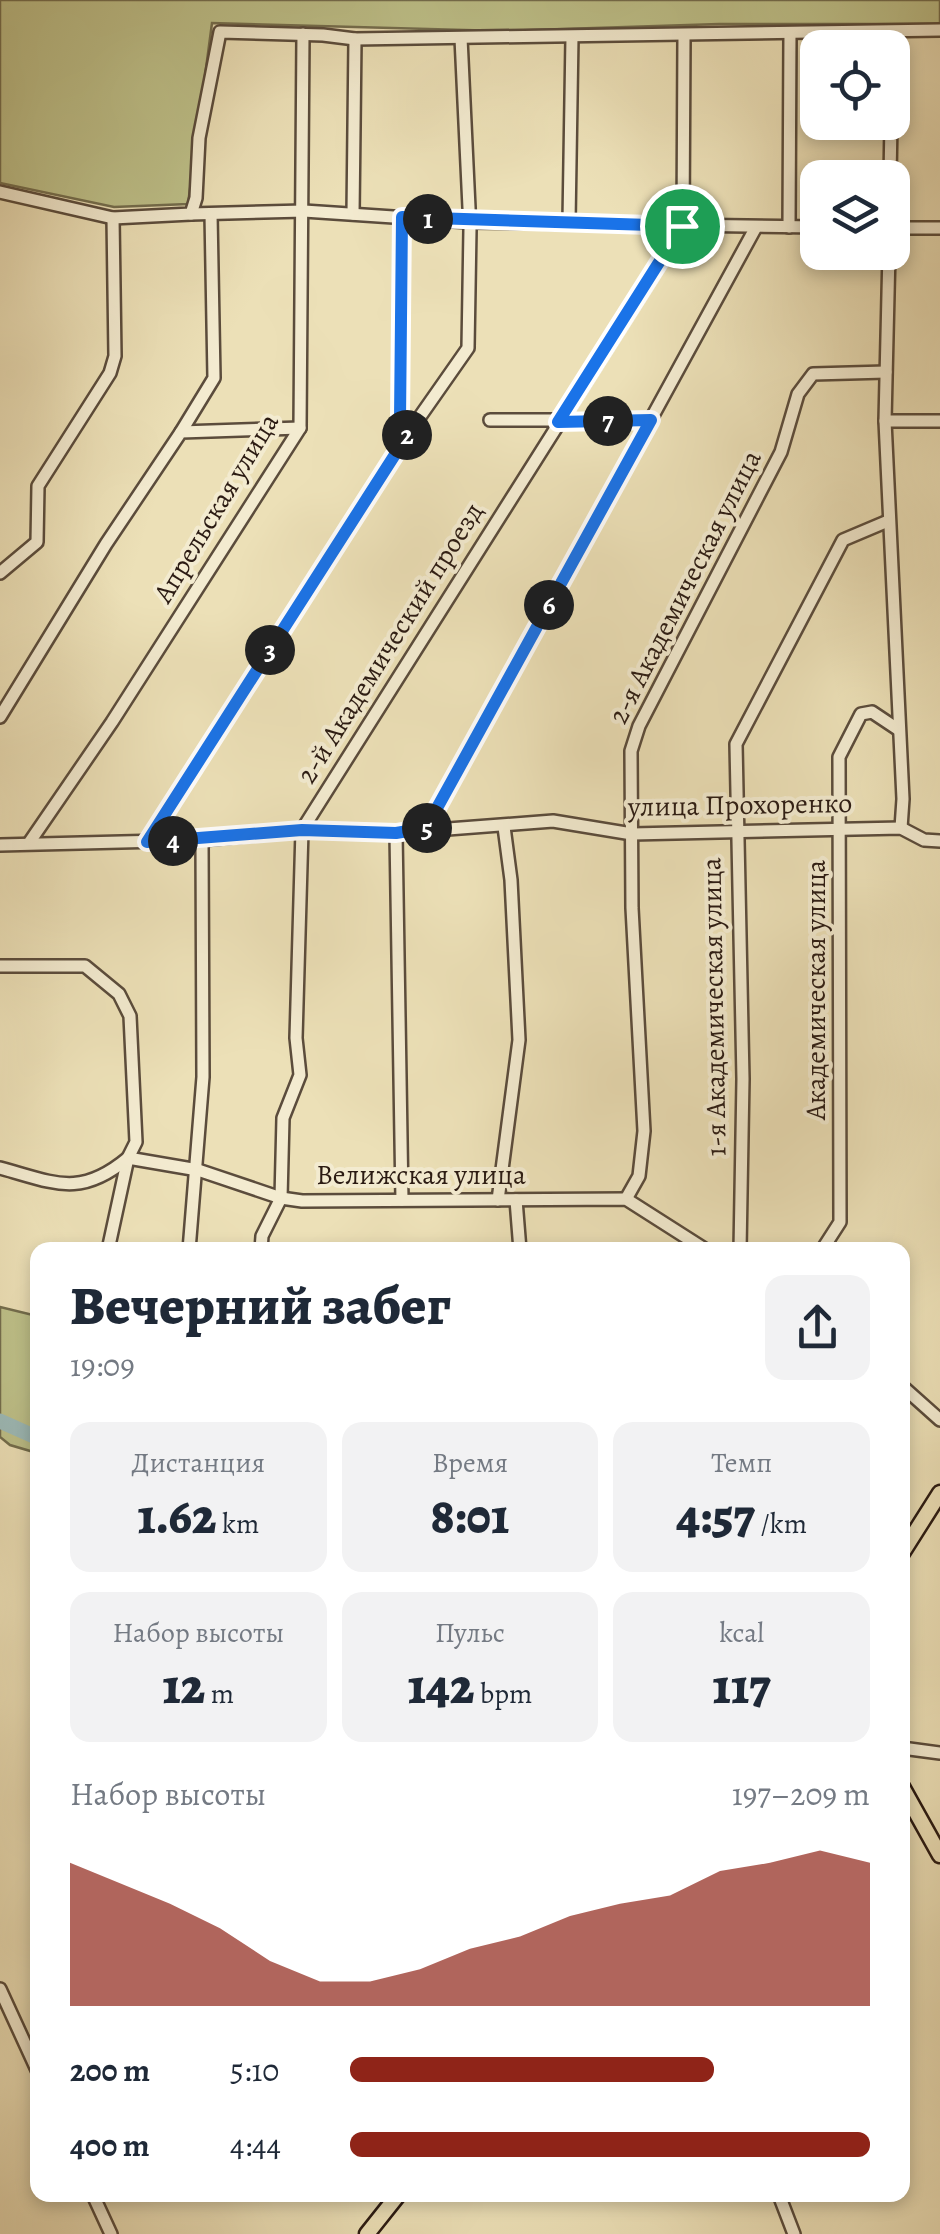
<!DOCTYPE html>
<html lang="ru">
<meta charset="utf-8">
<style>
:root{--surface:#fff;--page:#f2f2f3;--text:#1f2937;--muted:#747a83;--accent:#8f2418}
body{margin:0;font-family:Alegreya,serif;background:var(--page);color:var(--text);height:100vh;display:flex;flex-direction:column;font-size:38px;white-space:nowrap}
*{box-sizing:border-box;margin:0}
p{font-size:32px;color:var(--muted)}
.icon{flex:none;width:55px;height:55px;fill:none;stroke:currentColor;stroke-width:2;stroke-linecap:round;stroke-linejoin:round}
.map{position:relative;flex:1;overflow:hidden}
.sheet{position:absolute;left:30px;top:1242px;width:880px;height:960px;display:flex;flex-direction:column;background:var(--surface);border-radius:20px;box-shadow:0 5px 15px #0003}
.sheet>*{flex:none}
.buttons{position:absolute;left:800px;top:30px;display:grid;gap:20px}
.buttons a{display:grid;place-items:center;width:110px;height:110px;border-radius:20px;background:var(--surface);box-shadow:0 5px 15px #0003;font-size:50px}
.pin{position:absolute;display:grid;place-items:center;width:85px;height:85px;color:#fff;margin:-42px;border:5px solid #fff;border-radius:50%;box-shadow:0 2px 10px #0007}
.km{position:absolute;width:50px;height:50px;margin:-25px;border-radius:50%;background:#222;color:#fff;font-size:28px;line-height:50px;text-align:center}
.round{display:grid;place-items:center;flex:none;width:105px;height:105px;border-radius:20px;background:var(--page)}
.head{display:flex;align-items:center;justify-content:space-between;height:170px;padding:0 40px}
h1{font-size:55px;font-weight:800;line-height:75px}
.stats{display:grid;grid-template-columns:repeat(3,1fr);gap:15px;height:170px;padding:10px 40px}
.stats div{display:grid;align-content:center;border-radius:20px;background:var(--page);text-align:center}
.stats b{font-size:50px;font-weight:800}
.stats small{font-size:28px;font-weight:400}
.stats p{font-size:28px}
.chart{height:280px;padding:20px 40px}
.chart p{display:flex;justify-content:space-between}
.chart svg{width:100%;height:180px;margin-top:10px;fill:var(--accent);opacity:.7}
ul{padding:0 40px;list-style:none;font-size:32px}
li{display:grid;grid-template-columns:160px 120px 1fr;align-items:center;height:75px}
li i{height:25px;border-radius:12px;background:var(--accent)}
.map>svg:first-child{display:block}
.green{fill:#bec18a;stroke:#746e4e;stroke-width:2.5}
.lines{fill:none;stroke-linecap:round;stroke-linejoin:round}
.river{stroke:#9dbbb9;stroke-width:15}
.minor-casing{stroke:#5b4c3c;stroke-width:16}
.major-casing{stroke:#2b1b13;stroke-width:19}
.minor{stroke:#f3ebd0;stroke-width:11}
.major{stroke:#ece0b7;stroke-width:14}
.route-casing{stroke:#fff;stroke-width:20}
.route{stroke:#1a73e8;stroke-width:12}
.labels{text-anchor:middle;dominant-baseline:central;stroke-width:8;stroke-linejoin:round;paint-order:stroke}
.street-label{font-size:28px;fill:#2b1b13;stroke:#f3ebd0}
</style>
<div class="map">
<svg width="940" height="2234" viewBox="0 0 940 2234">
<rect width="100%" height="100%" fill="#ece0b7"/>
<filter id="stains"><feTurbulence type="fractalNoise" baseFrequency=".002" numOctaves="4"/><feColorMatrix values="0 0 0 0 .2 0 0 0 0 .09 0 0 0 0 .02 0 0 0 .5 -.17"/></filter>
<radialGradient id="worn" r=".72"><stop offset=".6" stop-color="#630" stop-opacity="0"/><stop offset="1" stop-color="#630" stop-opacity=".3"/></radialGradient>
<g class="green">
<path d="M0,0H940V24H719L502,31L212,23L188,204L114,207L0,183Z"/>
<path d="M0,1307L37,1316V1453L10,1445L0,1437Z"/>
</g>
<g class="lines">
<path class="river" d="M0,1421L38,1438"/>
<g class="minor-casing">
<g id="minor">
<path d="M890,178L891,122"/>
<path d="M0,192L113,218L191,214L196,198L199,138L220,32L323,35L355,39L940,30"/>
<path d="M191,214L304,211L468,222L818,227"/>
<path d="M353,214L355,39"/>
<path d="M401,217L400,420L412,428"/>
<path d="M569,221L572,37"/>
<path d="M789,227L790,33"/>
<path d="M892,228H940"/>
<path d="M889,252L885,421H940"/>
<path d="M490,420H651"/>
<path d="M885,421L903,799L901,828"/>
<path d="M181,432L214,378L211,214"/>
<path d="M0,573L37,542L38,486L110,373L115,356L113,218"/>
<path d="M0,717L106,544L181,432L300,428"/>
<path d="M427,829L756,227"/>
<path d="M396,833L402,1200"/>
<path d="M147,842L412,428L468,348L470,229L461,38"/>
<path d="M29,843L112,722L300,428L303,34"/>
<path d="M0,845L202,840L302,830L396,833L553,821L632,834L901,828L924,840L940,841"/>
<path d="M0,966H85L119,994L130,1016L136,1142L128,1158L108,1250"/>
<path d="M0,1168C55,1183 80,1198 128,1158L198,1170L281,1198L302,1201L626,1199L706,1250"/>
<path d="M626,1199L639,1176L644,1131L632,908L631,751L639,726L781,452L798,394L813,374L886,372"/>
<path d="M498,1200L519,1040L511,880L504,827"/>
<path d="M516,1200L520,1250"/>
<path d="M189,1250L203,1077L202,840"/>
<path d="M261,1250L262,1236L281,1198L283,1118L300,1075L296,1038L302,830L683,227L684,35"/>
<path d="M740,1250L743,1079L736,744L843,540L888,521"/>
<path d="M822,1250L840,1222L839,757L861,714L872,712L899,730"/>
<path d="M902,1386L940,1420"/>
<path d="M902,1748L940,1753"/>
<path d="M0,1989L38,2072"/>
<path d="M93,2195L111,2234"/>
<path d="M779,2195L794,2234"/>
</g>
</g>
<g class="major-casing">
<g id="major">
<path d="M902,1553L940,1493"/>
<path d="M902,1787L940,1855"/>
<path d="M367,2234L398,2195"/>
</g>
</g>
<use href="#minor" class="minor"/>
<use href="#major" class="major"/>
</g>
<g class="lines">
<g class="route-casing">
<path id="route" d="M402,217L682,226L558,422L651,420L426,828L396,833L302,830L147,842L412,428L400,420Z"/>
</g>
<use href="#route" class="route"/>
</g>
<g class="labels">
<g class="street-label">
<text transform="translate(216 508) rotate(-59)">Апрельская улица</text>
<text transform="translate(685 587) rotate(-63)">2-я Академическая улица</text>
<text transform="translate(390 643) rotate(-58)">2-й Академический проезд</text>
<text transform="translate(740 805) rotate(-1)">улица Прохоренко</text>
<text transform="translate(816 990) rotate(-90)">Академическая улица</text>
<text transform="translate(714 1007) rotate(-91)">1-я Академическая улица</text>
<text x="421" y="1175">Велижская улица</text>
</g>
</g>
<rect width="100%" height="100%" filter="url(#stains)"/>
<rect width="100%" height="100%" fill="url(#worn)"/>
</svg>
<div class="buttons">
<a><svg class="icon" aria-label="locate" viewBox="0 0 24 24"><circle cx="12" cy="12" r="6"/><path d="M12 2v4M12 18v4M2 12h4M18 12h4"/></svg></a>
<a><svg class="icon" aria-label="layers" viewBox="0 0 24 24"><path d="M12 4l9 5-9 5-9-5zM3 14l9 5 9-5"/></svg></a>
</div>
<div class="pin" style="left:682px;top:226px;background:#1e9e55"><svg class="icon" aria-label="arrive" viewBox="0 0 24 24"><path d="M6 21V4h12l-3 4 3 4H6"/></svg></div>
<b class="km" style="left:428px;top:219px">1</b>
<b class="km" style="left:407px;top:435px">2</b>
<b class="km" style="left:270px;top:650px">3</b>
<b class="km" style="left:173px;top:841px">4</b>
<b class="km" style="left:427px;top:828px">5</b>
<b class="km" style="left:549px;top:605px">6</b>
<b class="km" style="left:608px;top:421px">7</b>
<section class="sheet">
<div class="head"><div><h1>Вечерний забег</h1><p>19:09</p></div><a class="round"><svg class="icon" aria-label="share" viewBox="0 0 24 24"><path d="M12 15V3M7 8l5-5 5 5M5 13v7h14v-7"/></svg></a></div>
<div class="stats">
<div><p>Дистанция</p><b>1.62<small> km</small></b></div>
<div><p>Время</p><b>8:01</b></div>
<div><p>Темп</p><b>4:57<small> /km</small></b></div>
</div>
<div class="stats">
<div><p>Набор высоты</p><b>12<small> m</small></b></div>
<div><p>Пульс</p><b>142<small> bpm</small></b></div>
<div><p>kcal</p><b>117</b></div>
</div>
<div class="chart"><p><span>Набор высоты</span>197–209 m</p>
<svg viewBox="0 0 160 44" preserveAspectRatio="none"><path d="M0 44V9L10 14L20 19L30 25L40 33L50 38L60 38L70 35L80 30L90 27L100 22L110 19L120 17L130 11L140 9L150 6L160 9V44z"/></svg>
</div>
<ul>
<li><b>200 m</b>5:10<i style="width:70%"></i></li>
<li><b>400 m</b>4:44<i style="width:100%"></i></li>
</ul>
</section>
</div>
